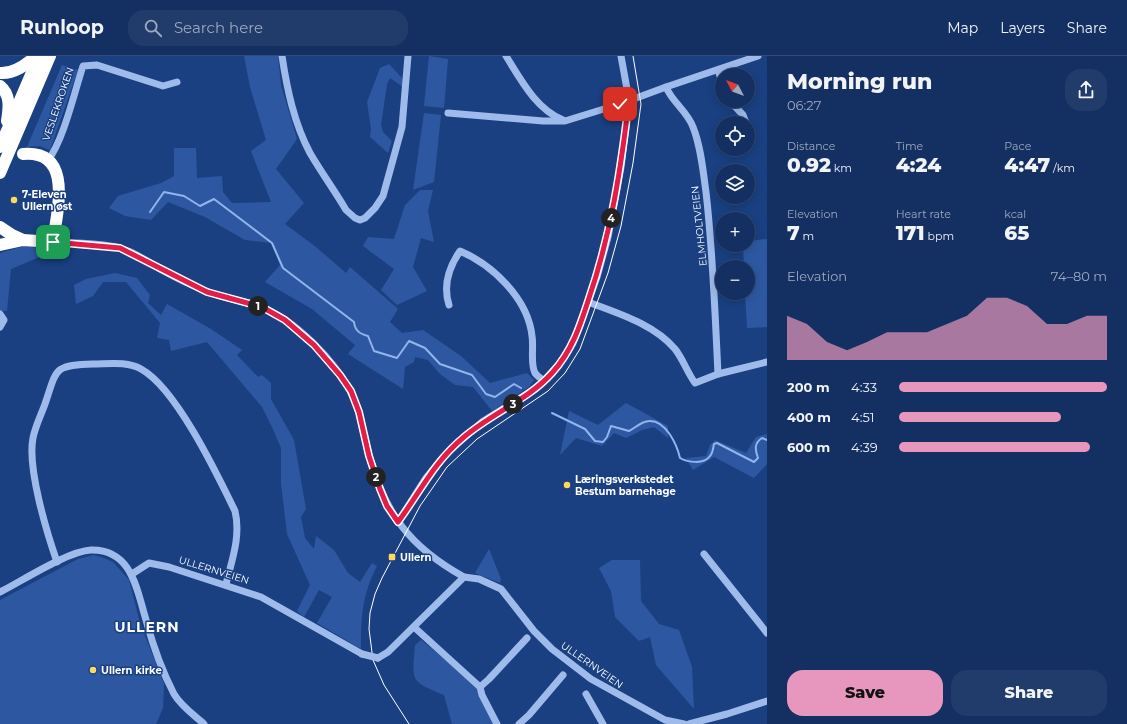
<!DOCTYPE html>
<meta charset="utf-8">
<style>
:root{--surface:#143062;--page:#213c6b;--text:#f1f3f6;--muted:#9da9be;--line:#334b77;--accent:#e797bd}
body{margin:0;font-family:Montserrat,sans-serif;background:var(--page);color:var(--text);height:100vh;display:flex;flex-direction:column;font-size:15px;white-space:nowrap}
*{box-sizing:border-box;margin:0}
p{font-size:13px;color:var(--muted)}
.icon{flex:none;width:22px;height:22px;fill:none;stroke:currentColor;stroke-width:2;stroke-linecap:round;stroke-linejoin:round}
.map{position:relative;flex:1;overflow:hidden}
.drawer{display:flex;flex-direction:column;background:var(--surface);width:360px}
.drawer>*{flex:none}
.needle{width:26px;rotate:311deg}
.buttons{position:absolute;left:715px;top:12px;display:grid;gap:8px}
.buttons a{display:grid;place-items:center;width:40px;height:40px;border-radius:50%;background:var(--surface);box-shadow:0 2px 10px #0003,0 0 0 1px var(--line);font-size:20px}
.pin{position:absolute;display:grid;place-items:center;width:34px;height:34px;color:#fff;margin:-17px;border-radius:8px;box-shadow:0 2px 6px #0006}
.km{position:absolute;width:20px;height:20px;margin:-10px;border-radius:50%;background:#222;color:#fff;font-size:11px;line-height:20px;text-align:center}
.round{display:grid;place-items:center;flex:none;width:42px;height:42px;border-radius:16px;background:var(--page)}
.overview{display:flex;align-items:center;justify-content:space-between;height:68px;padding:0 20px}
h1{font-size:22px;font-weight:800;line-height:30px}
.figures{display:grid;grid-template-columns:repeat(3,1fr);gap:6px;height:68px;padding:4px 20px}
.figures div{display:grid;align-content:center}
.figures b{font-size:20px;font-weight:800}
.figures small{font-size:11px;font-weight:400}
.figures p{font-size:11px}
.chart{height:112px;padding:8px 20px}
.chart p{display:flex;justify-content:space-between}
.chart svg{width:100%;height:72px;margin-top:4px;fill:var(--accent);opacity:.7}
.button{display:flex;gap:8px;margin-top:auto;padding:8px 20px}
.button a{flex:1;height:46px;border-radius:16px;background:var(--accent);color:#111;font-size:16px;font-weight:800;line-height:46px;text-align:center}
.button a+a{background:var(--page);color:var(--text)}
ul{padding:0 20px;list-style:none;font-size:13px}
li{display:grid;grid-template-columns:64px 48px 1fr;align-items:center;height:30px}
li i{height:10px;border-radius:5px;background:var(--accent)}
header{display:flex;align-items:center;gap:24px;box-sizing:border-box;height:56px;padding:0 20px;background:var(--surface);border-bottom:1px solid var(--line)}
header strong{font-size:19px}
nav{display:flex;gap:22px;margin-inline-start:auto;font-size:14px}
.search{width:280px;height:36px;background:var(--page);display:flex;align-items:center;gap:10px;box-sizing:border-box;padding:0 14px;border-radius:16px;color:var(--muted);font-size:15px}
main{display:flex;flex:1;min-height:0}
.map>svg:first-child{display:block}
.green{fill:#2d58a1}
.lines{fill:none;stroke-linecap:round;stroke-linejoin:round}
.stream{stroke:#91b5ed;stroke-width:2}
.minor{stroke:#9fbbeb;stroke-width:7}
.highway{stroke:#fff;stroke-width:12}
.tram{stroke:#fff;stroke-width:1}
.minor-bridge{stroke:#9fbbeb;stroke-width:7}
.route-casing{stroke:#fff;stroke-width:8}
.route{stroke:#e11d48;stroke-width:5}
.poi-dot{fill:#fdda5b;stroke:#1a4082;stroke-width:1.5}
.labels{text-anchor:middle;dominant-baseline:central;stroke-width:3;stroke-linejoin:round;paint-order:stroke}
.street-label{font-size:10px;fill:#fff;stroke:#1a4082}
.poi-label{font-size:10px;font-weight:bold;fill:#fff;stroke:#1a4082;text-anchor:start}
.district-label{font-size:14px;font-weight:bold;letter-spacing:1px;fill:#fff;stroke:#1a4082}
</style>
<header>
<strong>Runloop</strong>
<div class="search"><svg class="icon" aria-label="search" viewBox="0 0 24 24"><circle cx="10" cy="10" r="6"/><path d="M15 15l6 6"/></svg>Search here</div>
<nav><a>Map</a><a>Layers</a><a>Share</a></nav>
</header>
<main>
<div class="map">
<svg width="767" height="668" viewBox="0 0 767 668">
<rect width="100%" height="100%" fill="#1a4082"/>
<g class="green">
<path d="M244,0H278L281,29L297,83L276,113L304,147L285,168L316,191L346,217L350,211L398,253L390,266L402,277L423,274L461,300L490,327L527,317L534,324L529,331L492,355L473,331L455,329L440,318L428,304L415,301L414,306L405,311L403,333L348,298L355,289L312,253L265,226L280,209L271,187L245,184L205,161L168,146L151,164L125,160L109,152L118,140L161,127L174,120V92H196L197,122L222,120L223,136L232,147L271,146L251,95L266,84L250,31Z"/>
<path d="M429,0L448,3L444,52L424,50Z"/>
<path d="M389,8L402,22L403,31L390,22L387,28L381,69L383,76L392,85L388,97L370,81L371,73L367,46L380,12Z"/>
<path d="M62,9L78,14L50,94L40,90L27,91Z"/>
<path d="M424,57L441,59L434,126L413,134Z"/>
<path d="M420,134H433L428,155L434,186L421,182L413,211L427,235L397,249L381,234L394,213L363,190L368,181L394,183L405,149Z"/>
<path d="M767,183V271L747,272L745,237H748V211H744L743,189H748V185Z"/>
<path d="M24,190L56,194L11,213L7,255H0V197Z"/>
<path d="M115,217L137,222L150,239L148,247L161,259L167,248L211,273L242,294L237,299L258,321L262,319L271,327V343L294,384L306,453L301,461L305,482L314,493L316,480L334,494L348,517L360,526L372,507L377,510C362,539 361,561 361,593L317,567L332,541L319,534L304,561L297,555L310,529L287,478L281,427V392L272,371L262,351L207,286L171,295L169,284L157,282L160,267L126,226H103L93,240L76,248L74,229L86,223Z"/>
<path d="M626,347L668,370V382L654,371L642,374L626,382L614,377L602,390L576,382L560,399L569,355L598,369Z"/>
<path d="M767,378V408L754,422L714,401L693,414L686,402L706,400L710,389L715,384L746,397L756,381Z"/>
<path d="M489,493L501,523L500,527L475,517Z"/>
<path d="M94,499L104,502L113,506L129,524L140,567L164,628L163,652L156,668H0V544L78,503Z"/>
<path d="M612,504H640L641,545L659,568L679,574L692,611L694,653L656,609L650,581L639,585L615,561L611,535L599,512Z"/>
<path d="M421,584L473,626L494,668H452L444,639C410,625 412,626 415,589Z"/>
</g>
<g class="lines">
<g class="stream">
<path d="M150,156L164,136L184,140L200,150L214,143L272,187L283,212L354,266C355,275 360,278 368,280L374,295L397,302L409,285L425,292L440,308L472,319L486,338L495,341L514,328L521,332"/>
<path d="M552,357L585,373L595,385L603,386L607,381L611,370L629,375C635,372 642,365 649,365C666,364 677,389 680,402C687,406 704,409 710,400C713,397 713,392 714,388L717,387L754,406L758,402C755,394 754,387 762,382L767,384"/>
</g>
<g class="minor">
<path d="M282,0C287,33 294,67 310,97C321,116 335,135 346,154L355,162L360,164L365,162L375,152L383,140L402,71L408,0"/>
<path d="M506,0C521,24 536,53 563,64"/>
<path d="M718,14L722,26"/>
<path d="M666,31C672,46 687,55 693,71C701,91 703,115 706,136C713,197 715,257 718,318"/>
<path d="M730,45L743,59L746,67"/>
<path d="M448,57L543,65H565L620,48L666,31L758,0"/>
<path d="M748,74L749,76"/>
<path d="M48,104C63,86 75,34 83,10L97,9L163,30L177,26"/>
<path d="M53,186C74,188 98,186 119,192C135,196 148,206 162,214C176,222 191,229 206,235C224,243 243,244 261,251C294,263 334,304 350,335C361,354 363,378 369,399C385,458 410,491 464,521"/>
<path d="M588,246C617,257 654,268 675,293C683,303 687,316 695,327L718,318L767,306"/>
<path d="M449,249C443,230 449,211 460,195C493,209 528,243 532,280C534,291 530,308 535,317C537,320 542,323 544,325"/>
<path d="M0,258L4,264L0,271"/>
<path d="M398,466L426,422L446,398L482,366L538,331L560,307L573,287L597,221L608,181L621,111L629,44L621,0"/>
<path d="M704,498L767,577"/>
<path d="M57,506C47,477 27,412 33,382C35,371 41,359 45,348C57,313 53,309 93,308C108,308 127,305 141,313C176,332 217,418 235,455C241,480 232,504 226,528"/>
<path d="M132,518L149,507L169,511L261,541L362,598"/>
<path d="M0,536C22,525 68,495 91,494C132,493 137,534 146,564C152,586 163,617 174,638C181,650 194,659 204,668"/>
<path d="M414,571L480,631L482,639L497,668"/>
<path d="M378,602L388,596L464,521L479,523L501,533L534,575L552,593L591,623L665,664L684,668"/>
<path d="M480,631L489,623L527,582"/>
<path d="M586,638L603,668"/>
<path d="M519,668L529,659L563,619"/>
<path d="M689,668L727,658L767,645"/>
</g>
<g class="highway">
<path d="M0,17C14,18 26,9 36,0"/>
<path d="M0,30C11,39 9,52 7,65"/>
<path d="M0,91L39,0"/>
<path d="M0,117L50,0"/>
<path d="M0,171L12,179L23,184"/>
<path d="M0,189L23,184L53,186C57,155 74,94 23,98"/>
</g>
<path class="tram" d="M409,668L384,629L373,604L369,573L370,557L375,538L382,522L420,450L447,411L477,383L548,335L565,317L580,293L608,217L621,170L633,107L641,48L633,0"/>
<path class="minor-bridge" d="M362,598L378,602"/>
</g>
<g class="lines">
<g class="route-casing">
<path id="route" d="M53,186L120,192L207,236L262,251L285,264L314,289L340,319L351,335L359,356L369,400L380,433L387,450L398,466C421,435 433,407 464,381C492,357 528,344 552,317C572,295 580,270 589,242C611,178 621,112 629,44L620,48"/>
</g>
<use href="#route" class="route"/>
</g>
<g class="poi-dot">
<circle cx="14" cy="144" r="4"/>
<circle cx="567" cy="429" r="4"/>
<rect x="388" y="497" width="8" height="8" rx="2"/>
<circle cx="93" cy="614" r="4"/>
</g>
<g class="labels">
<g class="street-label">
<text transform="translate(58 48) rotate(-71)">VESLEKROKEN</text>
<text transform="translate(699 170) rotate(-96)">ELMHOLTVEIEN</text>
<text transform="translate(214 514) rotate(17)">ULLERNVEIEN</text>
<text transform="translate(592 609) rotate(35)">ULLERNVEIEN</text>
</g>
<g class="poi-label">
<text x="22" y="138">7-Eleven<tspan x="22" dy="12">Ullern øst</tspan></text>
<text x="575" y="423">Læringsverkstedet<tspan x="575" dy="12">Bestum barnehage</tspan></text>
<text x="400" y="501">Ullern</text>
<text x="101" y="614">Ullern kirke</text>
</g>
<g class="district-label">
<text x="147" y="571">ULLERN</text>
</g>
</g>
</svg>
<div class="buttons">
<a><svg class="needle" viewBox="-14 -14 28 28"><path d="M0-13l5 13h-10z" fill="#e53935"/><path d="M0 13l5-13h-10z" fill="#9da9be"/></svg></a>
<a><svg class="icon" aria-label="locate" viewBox="0 0 24 24"><circle cx="12" cy="12" r="6"/><path d="M12 2v4M12 18v4M2 12h4M18 12h4"/></svg></a>
<a><svg class="icon" aria-label="layers" viewBox="0 0 24 24"><path d="M12 4l9 5-9 5-9-5zM3 14l9 5 9-5"/></svg></a>
<a>+</a>
<a>−</a>
</div>
<div class="pin" style="left:53px;top:186px;background:#1e9e55"><svg class="icon" aria-label="arrive" viewBox="0 0 24 24"><path d="M6 21V4h12l-3 4 3 4H6"/></svg></div>
<div class="pin" style="left:620px;top:48px;background:#d93025"><svg class="icon" aria-label="check" viewBox="0 0 24 24"><path d="M5 12l5 5 9-10"/></svg></div>
<b class="km" style="left:258px;top:250px">1</b>
<b class="km" style="left:376px;top:421px">2</b>
<b class="km" style="left:513px;top:348px">3</b>
<b class="km" style="left:611px;top:162px">4</b>
</div>
<section class="drawer">
<div class="overview"><div><h1>Morning run</h1><p>06:27</p></div><a class="round"><svg class="icon" aria-label="share" viewBox="0 0 24 24"><path d="M12 15V3M7 8l5-5 5 5M5 13v7h14v-7"/></svg></a></div>
<div class="figures">
<div><p>Distance</p><b>0.92<small> km</small></b></div>
<div><p>Time</p><b>4:24</b></div>
<div><p>Pace</p><b>4:47<small> /km</small></b></div>
</div>
<div class="figures">
<div><p>Elevation</p><b>7<small> m</small></b></div>
<div><p>Heart rate</p><b>171<small> bpm</small></b></div>
<div><p>kcal</p><b>65</b></div>
</div>
<div class="chart"><p><span>Elevation</span>74–80 m</p>
<svg viewBox="0 0 160 44" preserveAspectRatio="none"><path d="M0 44V17L10 22L20 33L30 38L40 33L50 27L60 27L70 27L80 22L90 17L100 6L110 6L120 11L130 22L140 22L150 17L160 17V44z"/></svg>
</div>
<ul>
<li><b>200 m</b>4:33<i style="width:100%"></i></li>
<li><b>400 m</b>4:51<i style="width:78%"></i></li>
<li><b>600 m</b>4:39<i style="width:92%"></i></li>
</ul>
<div class="button"><a>Save</a><a>Share</a></div>
</section>
</main>
